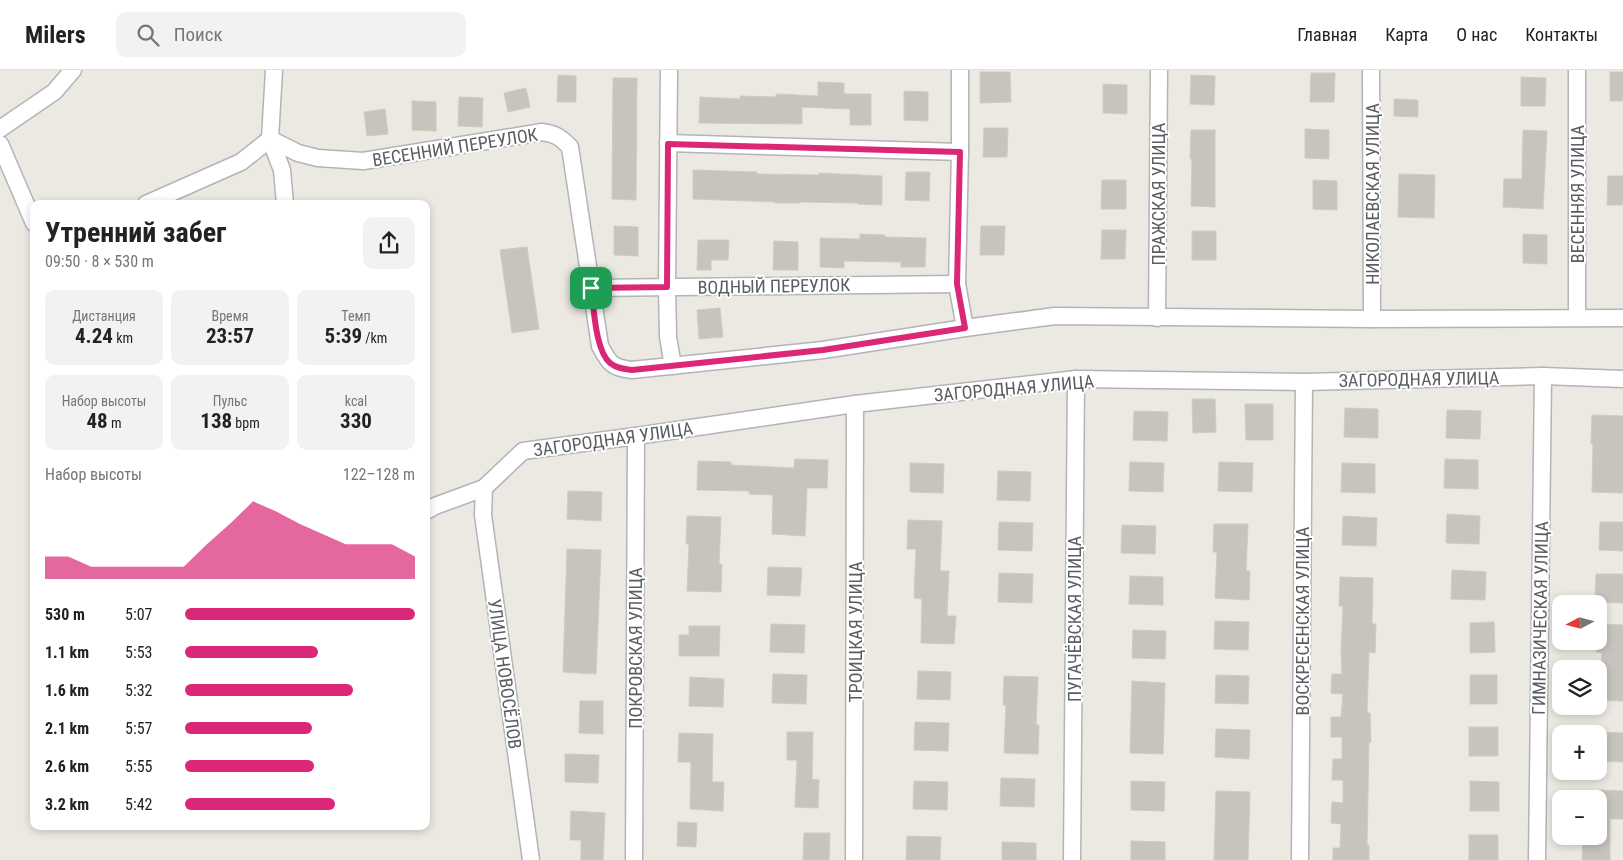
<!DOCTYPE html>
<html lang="ru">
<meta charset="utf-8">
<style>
:root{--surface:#fff;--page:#f2f2f2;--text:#222;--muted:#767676;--line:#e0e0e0;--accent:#db2777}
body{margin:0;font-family:"Roboto Condensed",sans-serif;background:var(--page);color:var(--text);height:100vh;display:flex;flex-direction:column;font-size:19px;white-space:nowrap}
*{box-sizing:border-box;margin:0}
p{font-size:16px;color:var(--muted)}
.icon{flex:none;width:28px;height:28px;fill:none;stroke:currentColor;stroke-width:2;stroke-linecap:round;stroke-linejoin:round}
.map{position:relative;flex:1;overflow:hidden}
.sheet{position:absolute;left:30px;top:130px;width:400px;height:630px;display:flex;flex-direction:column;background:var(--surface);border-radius:10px;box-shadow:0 2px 8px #0003}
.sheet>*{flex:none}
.needle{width:32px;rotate:263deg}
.fabs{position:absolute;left:1552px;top:525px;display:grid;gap:10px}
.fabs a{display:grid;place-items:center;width:55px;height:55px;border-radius:10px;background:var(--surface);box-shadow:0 2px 8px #0003;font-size:25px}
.pin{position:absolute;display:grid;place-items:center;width:42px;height:42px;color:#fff;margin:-21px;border-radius:10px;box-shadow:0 2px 8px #0006}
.round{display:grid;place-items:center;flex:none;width:52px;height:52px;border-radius:10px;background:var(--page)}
.head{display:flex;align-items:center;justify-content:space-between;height:85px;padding:0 15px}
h1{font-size:28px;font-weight:700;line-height:38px}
.figures{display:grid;grid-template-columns:repeat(3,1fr);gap:8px;height:85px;padding:5px 15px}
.figures div{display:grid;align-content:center;border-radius:10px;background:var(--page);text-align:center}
.figures b{font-size:21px;font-weight:700}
.figures small{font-size:14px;font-weight:400}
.figures p{font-size:14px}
.chart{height:140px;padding:10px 15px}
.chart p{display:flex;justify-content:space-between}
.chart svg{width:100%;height:90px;margin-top:5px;fill:var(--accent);opacity:.7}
ul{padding:0 15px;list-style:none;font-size:16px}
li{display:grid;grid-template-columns:80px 60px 1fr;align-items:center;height:38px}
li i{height:12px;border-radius:6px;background:var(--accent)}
header{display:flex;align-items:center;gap:30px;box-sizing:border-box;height:70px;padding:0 25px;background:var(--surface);border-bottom:1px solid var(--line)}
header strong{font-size:24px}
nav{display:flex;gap:28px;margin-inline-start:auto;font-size:18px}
.search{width:350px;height:45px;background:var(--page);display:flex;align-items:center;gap:12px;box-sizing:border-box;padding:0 18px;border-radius:10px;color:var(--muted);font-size:19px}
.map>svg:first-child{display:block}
.building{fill:#c7c4be;stroke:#cfcbc0}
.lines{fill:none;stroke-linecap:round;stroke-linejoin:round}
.minor-casing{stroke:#b2b4b8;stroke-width:19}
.minor{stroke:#fff;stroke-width:16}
.route-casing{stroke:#fff;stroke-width:10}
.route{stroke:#db2777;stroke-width:6}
.labels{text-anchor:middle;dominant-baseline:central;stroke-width:4;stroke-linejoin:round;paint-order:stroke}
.street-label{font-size:18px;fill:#5a5d61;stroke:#fff}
</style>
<header>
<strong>Milers</strong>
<div class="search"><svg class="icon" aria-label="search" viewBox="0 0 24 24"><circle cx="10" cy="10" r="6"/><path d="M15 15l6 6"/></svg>Поиск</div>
<nav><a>Главная</a><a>Карта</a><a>О нас</a><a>Контакты</a></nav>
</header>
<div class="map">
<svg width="1623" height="790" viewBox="0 0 1623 790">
<rect width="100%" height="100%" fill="#ebe9e1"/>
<g class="building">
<path d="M980,2H1010L1011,32L980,33Z"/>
<rect x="1610" y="2" width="13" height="29"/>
<path d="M1311,3H1335L1334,32H1310Z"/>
<path d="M558,5L576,6V32H557Z"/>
<path d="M1191,5L1215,6L1214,35L1190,34Z"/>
<path d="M1521,7L1546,8L1545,36H1521Z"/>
<path d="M613,8H637L636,130L612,129Z"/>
<path d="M818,12L844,13V24H871V55H850V39L802,37V54L699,53L700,27L740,29V26L776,27V24L818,26Z"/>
<path d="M1103,14L1127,15V44L1103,43Z"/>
<path d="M526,18L530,37L508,42L504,23Z"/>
<path d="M904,21L928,22V51L904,50Z"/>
<path d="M459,27L483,28L482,57L458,56Z"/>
<path d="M1394,29L1418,30V47L1394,46Z"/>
<path d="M412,31L436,32V61L412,60Z"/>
<path d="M385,39L388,64L367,66L364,42Z"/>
<path d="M984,58H1008L1007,87H983Z"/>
<path d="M1305,59L1329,60V89L1305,88Z"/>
<path d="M1191,60H1215V137L1191,136L1192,89H1190Z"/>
<path d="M1523,60L1547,61L1543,139L1503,137L1504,109H1522Z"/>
<path d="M693,100L757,102V104L819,105V103L882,106V135L858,134V133L799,132V133H775V132L693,129Z"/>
<path d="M906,102H930L929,131L905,130Z"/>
<path d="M1399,104L1435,105L1434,148L1398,147Z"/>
<path d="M1608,106H1623V135H1607Z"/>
<path d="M1102,110H1126V139H1101Z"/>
<path d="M1313,110L1337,111V140L1313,139Z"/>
<path d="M614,156L638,157V186L614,185Z"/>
<path d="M981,156H1005L1004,185H980Z"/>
<path d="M1102,160H1126L1125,189H1101Z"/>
<rect x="1192" y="161" width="24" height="29"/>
<path d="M860,164L885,165V167L926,168L925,197H901V192L844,191V198L820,197V168L860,169Z"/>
<path d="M1523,164L1547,165V194L1523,193Z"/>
<path d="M698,170H729L728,190H711V200H697Z"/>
<path d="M774,171L798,172V200H773Z"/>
<path d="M527,177L539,259L512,263L500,180Z"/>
<path d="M720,238L723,267L699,269L697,240Z"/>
<path d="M1192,329H1215L1216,362L1193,363Z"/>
<path d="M1245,334H1273V370H1246Z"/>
<path d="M1345,338L1378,339V368L1344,367Z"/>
<path d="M1447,340L1481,341L1480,369L1446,368Z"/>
<path d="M1134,341L1168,342L1167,371L1133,370Z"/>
<path d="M1592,345L1623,346V423L1592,422L1593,374H1591Z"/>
<path d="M795,389L828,390L827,418H807L805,466L772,464L773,425L749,424V421L697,420L698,391L731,392V395L794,398Z"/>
<path d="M1445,389L1478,390V419L1444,418Z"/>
<path d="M1130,392L1164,393L1163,422L1129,421Z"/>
<path d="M1219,392L1253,393L1252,422L1218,421Z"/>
<path d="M910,393L944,394L943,423L910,422Z"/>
<path d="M1342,393L1375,394V423L1341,422Z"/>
<path d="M998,401L1031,402L1030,431L997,430Z"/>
<path d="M568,421L602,422L601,451L567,449Z"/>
<path d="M1447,444L1480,446L1479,474L1446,473Z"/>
<path d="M687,446L721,447L719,494H722L721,522L687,521L689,474H686Z"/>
<path d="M1343,446L1377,448L1376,476L1342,475Z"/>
<path d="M908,450L942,451L940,501H949L947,546H956L954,574L921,573L922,529L914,528L916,479H907Z"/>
<path d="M999,452L1033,453L1032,481L998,480Z"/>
<path d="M1600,452H1623V481L1599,480Z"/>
<path d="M1214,454H1248L1246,501H1250L1249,530L1215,528L1217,482H1213Z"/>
<path d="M1122,455L1156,456L1155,484L1121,483Z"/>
<path d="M567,479L601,480L596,604L563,602Z"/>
<path d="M768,497L802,498L800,526L767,525Z"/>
<path d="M1452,500L1486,502L1485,530L1451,529Z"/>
<path d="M999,503L1033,504L1032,533L998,532Z"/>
<path d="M1596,504H1623V533L1595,532Z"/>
<path d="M1130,506L1163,507V535L1129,534Z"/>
<path d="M1340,507L1373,508L1372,554H1376L1375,583L1369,582L1367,643H1370L1371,672H1369L1367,775H1369V790H1333V778H1340L1341,754L1331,753L1332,732L1343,733V710H1332L1333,689H1342V667H1331V647H1341L1343,624L1331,623L1332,604H1342L1341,581L1343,536H1339Z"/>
<path d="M1215,551L1249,552L1248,580L1214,579Z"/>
<path d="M1494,552L1495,582L1470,583V553Z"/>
<path d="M771,554L805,555L804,583L770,582Z"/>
<path d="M1599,554L1623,555V631L1600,630L1602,583L1596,582V571H1599Z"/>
<path d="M689,556H720L719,586H679V565H689Z"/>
<path d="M1133,560L1166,561L1165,589L1132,588Z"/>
<path d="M918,601L951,602L950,630L917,629Z"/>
<path d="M773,604L807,605L806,634L772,633Z"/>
<path d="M1216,605L1249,606L1248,634L1215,633Z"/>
<rect x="1470" y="605" width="27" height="29"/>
<path d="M1004,606L1038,607L1036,655H1039L1038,684L1004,683L1006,635H1003Z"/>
<path d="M690,607L724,609L723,637L689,636Z"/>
<path d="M1132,611L1165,613L1163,684L1130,683Z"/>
<path d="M580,631H603V664L579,663Z"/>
<path d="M915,652L949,653L948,681L914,680Z"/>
<rect x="1469" y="657" width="29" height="29"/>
<path d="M1216,659L1250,660L1249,689L1215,687Z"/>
<path d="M787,662H813L812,709L819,710L818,738L795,737L797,690H787Z"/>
<path d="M1599,662L1623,663V692L1599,691Z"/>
<path d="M679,663L713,664L712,712H724L723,741L690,739L691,692H678Z"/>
<path d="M565,684L599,685L598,713L565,712Z"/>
<path d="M1001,708L1035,709L1034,737L1000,736Z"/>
<path d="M914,711L948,712L947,740L913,739Z"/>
<path d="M1131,711L1165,712L1164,741L1131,740Z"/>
<path d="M1470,711L1499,712V741H1470Z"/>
<path d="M1599,720L1623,721V749H1610V790H1582L1583,766H1599Z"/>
<path d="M1216,721L1250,722L1248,790H1214Z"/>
<path d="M571,741L605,743L603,790H581V770H570Z"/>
<path d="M678,752L697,753L696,777L677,776Z"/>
<path d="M804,763H830L829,790H803Z"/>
<rect x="1469" y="765" width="29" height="25"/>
<path d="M907,766L941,767L940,790H906Z"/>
<path d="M1131,771L1165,772V790H1131Z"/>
<path d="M1002,772L1036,773V790H1002Z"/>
</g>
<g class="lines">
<g class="minor-casing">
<g id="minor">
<path d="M274,0L270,69L282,100L285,134"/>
<path d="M669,0L667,217L668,267L673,296"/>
<path d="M960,0V82L957,214L965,258"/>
<path d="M1371,0L1372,249"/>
<path d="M0,59L54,22L73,0"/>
<path d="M270,69L298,83L318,88L363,91L542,62C556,64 560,67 570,77L600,276C609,293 612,298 632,300L823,280L965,258L1055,246L1372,249L1623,248"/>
<path d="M668,73L960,82"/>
<path d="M0,74L34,153"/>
<path d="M146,134L241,92L270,69"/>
<path d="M591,218L957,214"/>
<path d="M1157,248L1159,0"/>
<path d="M1577,248V0"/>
<path d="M484,418L483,445L531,790"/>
<path d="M426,441L435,436L484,418L523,381L636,366L855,334L1076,309L1304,312L1543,306L1623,309"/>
<path d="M634,790L636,366"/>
<path d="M854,790L855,334"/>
<path d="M1072,790L1076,309"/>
<path d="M1300,790L1304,312"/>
<path d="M1537,790L1543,306"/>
</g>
</g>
<use href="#minor" class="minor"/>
</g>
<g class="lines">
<g class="route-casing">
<path id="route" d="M668,74L960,82L957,214L965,258L823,280L632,300C624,299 616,298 610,293C595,280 594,237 591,218L667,217Z"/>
</g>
<use href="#route" class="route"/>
</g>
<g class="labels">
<g class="street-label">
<text transform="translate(455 77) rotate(-9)">ВЕСЕННИЙ ПЕРЕУЛОК</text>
<text transform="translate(1158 124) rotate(-90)">ПРАЖСКАЯ УЛИЦА</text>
<text transform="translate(1372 124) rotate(-90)">НИКОЛАЕВСКАЯ УЛИЦА</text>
<text transform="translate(1577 124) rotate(-90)">ВЕСЕННЯЯ УЛИЦА</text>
<text transform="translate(774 216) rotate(-1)">ВОДНЫЙ ПЕРЕУЛОК</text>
<text transform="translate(1419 309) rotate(-1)">ЗАГОРОДНАЯ УЛИЦА</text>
<text transform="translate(1014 318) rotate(-5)">ЗАГОРОДНАЯ УЛИЦА</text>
<text transform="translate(613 369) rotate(-8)">ЗАГОРОДНАЯ УЛИЦА</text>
<text transform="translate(1540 548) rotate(-89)">ГИМНАЗИЧЕСКАЯ УЛИЦА</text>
<text transform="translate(1074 549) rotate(-90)">ПУГАЧЁВСКАЯ УЛИЦА</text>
<text transform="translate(1302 551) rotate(-90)">ВОСКРЕСЕНСКАЯ УЛИЦА</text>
<text transform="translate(855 562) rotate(-90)">ТРОИЦКАЯ УЛИЦА</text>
<text transform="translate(635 578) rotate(-90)">ПОКРОВСКАЯ УЛИЦА</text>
<text transform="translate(505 604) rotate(82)">УЛИЦА НОВОСЁЛОВ</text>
</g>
</g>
</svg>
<div class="fabs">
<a><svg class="needle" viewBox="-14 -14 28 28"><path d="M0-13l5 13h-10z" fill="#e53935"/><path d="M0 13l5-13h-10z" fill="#767676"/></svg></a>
<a><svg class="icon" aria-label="layers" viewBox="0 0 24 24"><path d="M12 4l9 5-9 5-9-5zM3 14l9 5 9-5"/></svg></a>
<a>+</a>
<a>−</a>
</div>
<div class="pin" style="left:591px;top:218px;background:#1e9e55"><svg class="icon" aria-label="arrive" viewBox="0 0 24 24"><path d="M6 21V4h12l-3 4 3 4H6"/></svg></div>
<section class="sheet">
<div class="head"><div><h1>Утренний забег</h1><p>09:50 · 8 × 530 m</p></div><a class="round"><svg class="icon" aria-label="share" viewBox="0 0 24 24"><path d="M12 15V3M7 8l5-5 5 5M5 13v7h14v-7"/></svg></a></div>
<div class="figures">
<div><p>Дистанция</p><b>4.24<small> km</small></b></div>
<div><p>Время</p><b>23:57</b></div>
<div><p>Темп</p><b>5:39<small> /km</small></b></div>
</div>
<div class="figures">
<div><p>Набор высоты</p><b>48<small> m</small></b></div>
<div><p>Пульс</p><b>138<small> bpm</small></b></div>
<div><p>kcal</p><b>330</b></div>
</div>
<div class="chart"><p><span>Набор высоты</span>122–128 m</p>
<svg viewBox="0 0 160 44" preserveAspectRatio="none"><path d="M0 44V33L10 33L20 38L30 38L40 38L50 38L60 38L70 27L80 17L90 6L100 11L110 17L120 22L130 27L140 27L150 27L160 33V44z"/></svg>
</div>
<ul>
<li><b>530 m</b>5:07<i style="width:100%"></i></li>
<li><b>1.1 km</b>5:53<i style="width:58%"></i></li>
<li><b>1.6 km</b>5:32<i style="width:73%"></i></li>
<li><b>2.1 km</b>5:57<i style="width:55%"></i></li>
<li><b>2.6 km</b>5:55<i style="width:56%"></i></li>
<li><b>3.2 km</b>5:42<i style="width:65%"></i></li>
</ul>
</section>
</div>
